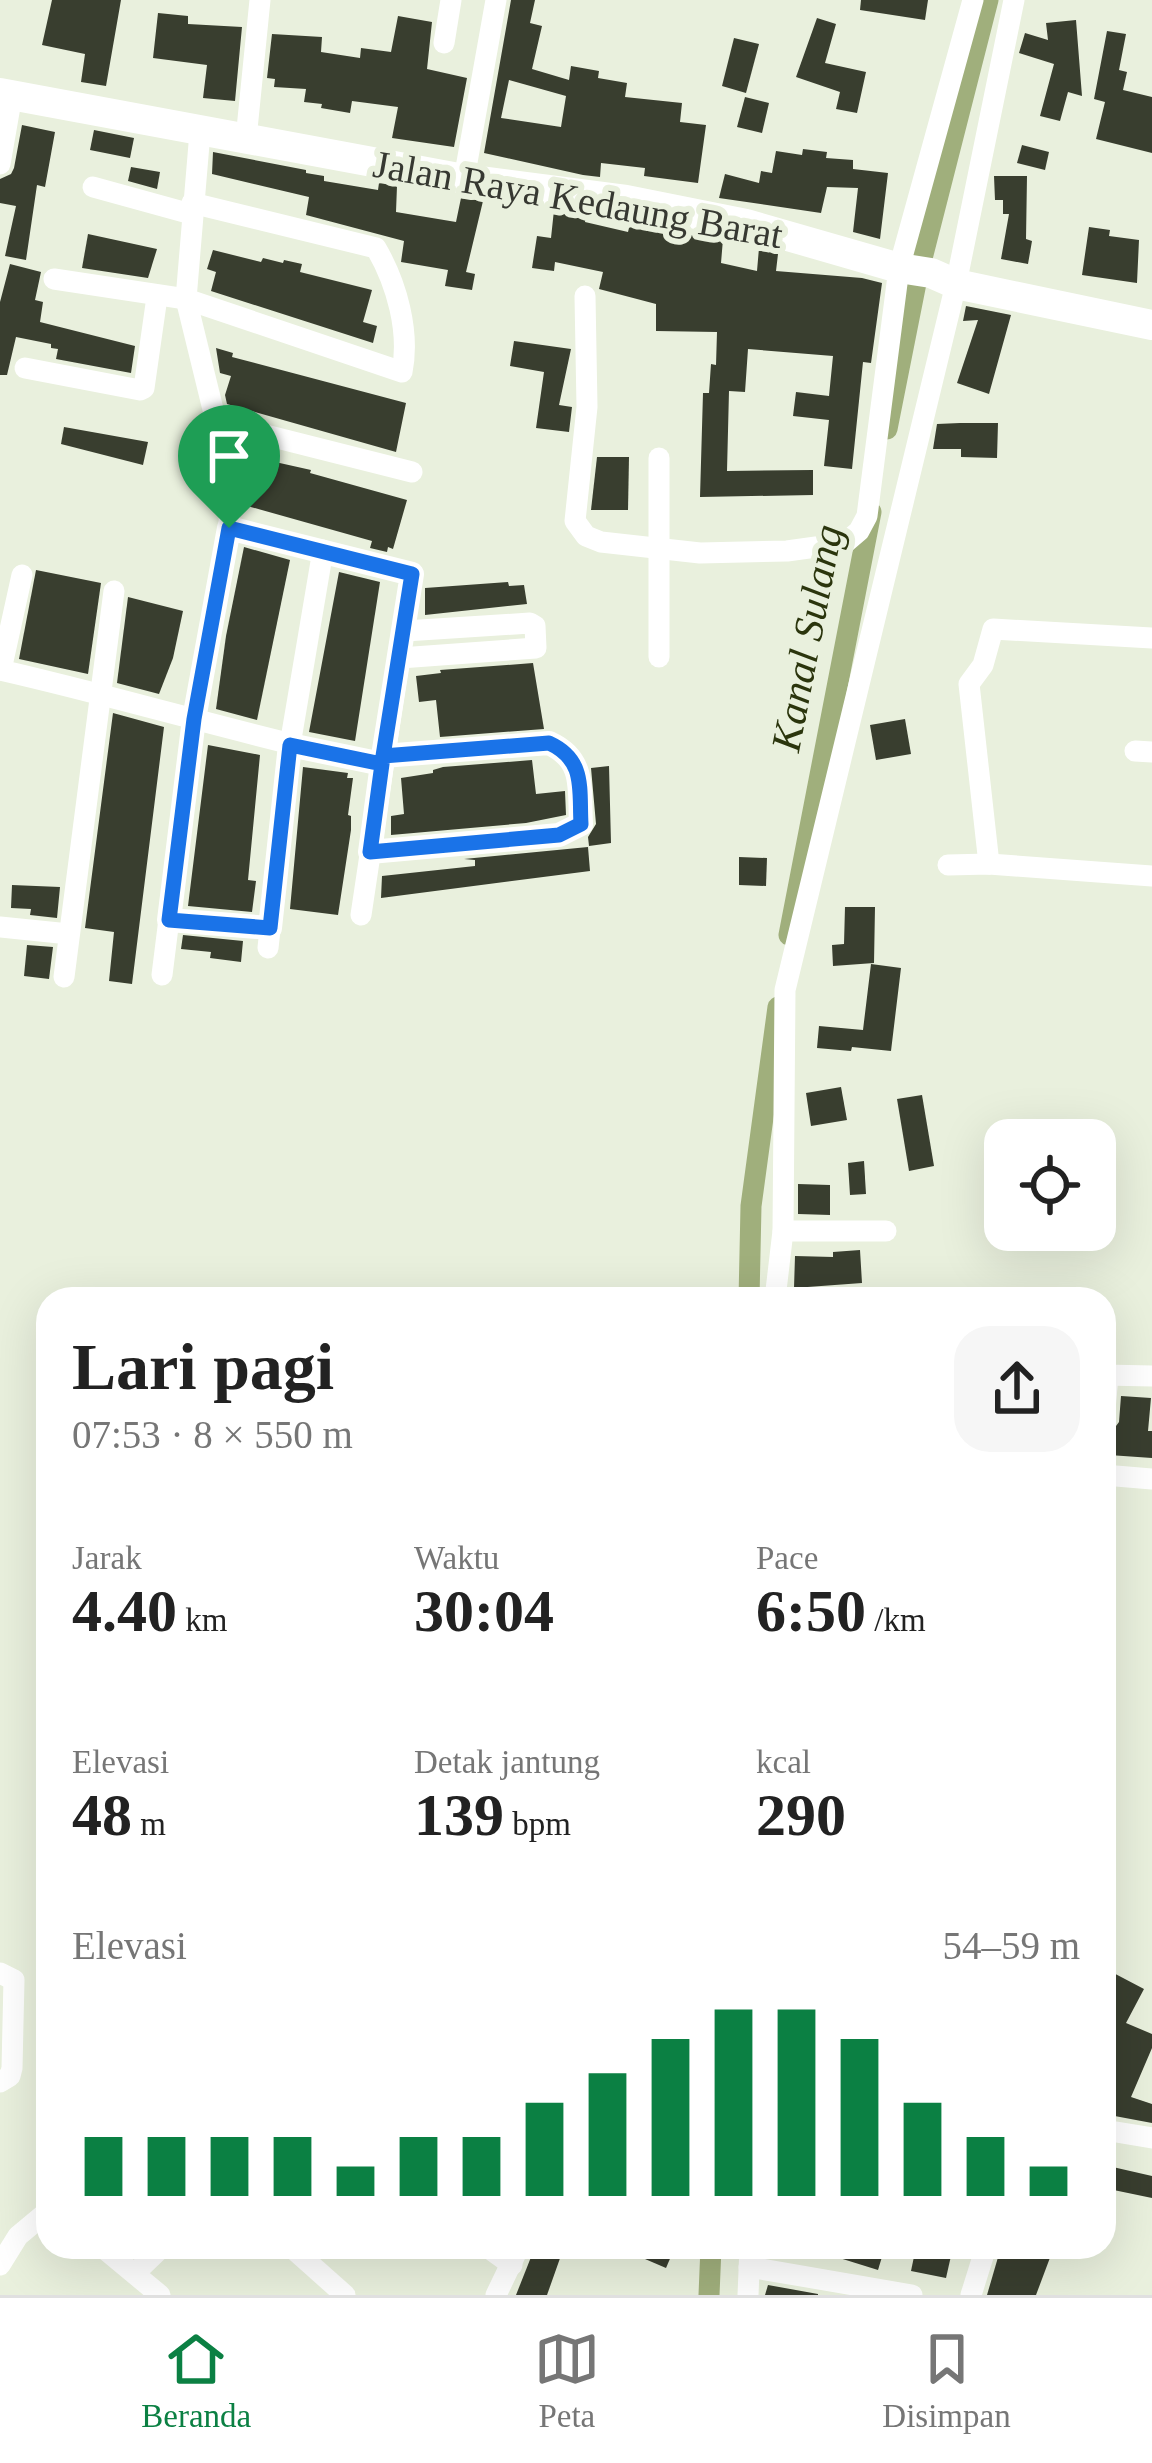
<!DOCTYPE html>
<html lang="id">
<meta charset="utf-8">
<style>
:root{--surface:#fff;--page:#f6f6f6;--text:#222;--muted:#767676;--line:#e0e0e0;--accent:#0b8043}
body{margin:0;font-family:Georgia,serif;background:var(--page);color:var(--text);height:100vh;display:flex;flex-direction:column;font-size:45px;white-space:nowrap}
*{box-sizing:border-box;margin:0}
p{font-size:39px;color:var(--muted)}
.icon{flex:none;width:66px;height:66px;fill:none;stroke:currentColor;stroke-width:2;stroke-linecap:round;stroke-linejoin:round}
.map{position:relative;flex:1;overflow:hidden}
.drawer{position:absolute;left:36px;top:1287px;width:1080px;height:972px;display:flex;flex-direction:column;background:var(--surface);border-radius:36px;box-shadow:0 12px 48px #0002}
.drawer>*{flex:none}
.buttons{position:absolute;left:984px;top:1119px;display:grid;gap:24px}
.buttons a{display:grid;place-items:center;width:132px;height:132px;border-radius:24px;background:var(--surface);box-shadow:0 12px 48px #0002;font-size:60px}
.pin{position:absolute;display:grid;place-items:center;width:102px;height:102px;color:#fff;margin:-123px -51px;border-radius:50% 50% 50% 0;rotate:-45deg;box-shadow:0 0 12px #0007}
.pin .icon{rotate:45deg}
.round{display:grid;place-items:center;flex:none;width:126px;height:126px;border-radius:36px;background:var(--page)}
.head{display:flex;align-items:center;justify-content:space-between;height:204px;padding:0 36px}
h1{font-size:66px;font-weight:700;line-height:90px}
.metrics{display:grid;grid-template-columns:repeat(3,1fr);gap:18px;height:204px;padding:12px 36px}
.metrics div{display:grid;align-content:center}
.metrics b{font-size:60px;font-weight:700}
.metrics small{font-size:33px;font-weight:400}
.metrics p{font-size:33px}
.chart{height:336px;padding:24px 36px}
.chart p{display:flex;justify-content:space-between}
.chart svg{width:100%;height:216px;margin-top:12px;stroke:var(--accent);stroke-width:6}
.menu{display:flex;justify-content:space-around;align-items:center;height:168px;border-top:3px solid var(--line);background:var(--surface);font-size:33px;color:var(--muted)}
.menu a{display:grid;justify-items:center;gap:6px}
.menu .current{color:var(--accent)}
.map>svg:first-child{display:block}
.lines{fill:none;stroke-linecap:round;stroke-linejoin:round}
.canal{stroke:#a0af7c;stroke-width:21}
.building{fill:#393e2f;fill-rule:evenodd}
.street{stroke:#fff;stroke-width:21}
.secondary{stroke:#fff;stroke-width:30}
.route-casing{stroke:#fff;stroke-width:24}
.route{stroke:#1a73e8;stroke-width:15}
.labels{text-anchor:middle;dominant-baseline:central;stroke-width:12;stroke-linejoin:round;paint-order:stroke}
.street-label{font-size:39px;fill:#363831;stroke:#e9f0dd}
.water-label{font-size:42px;font-style:italic;fill:#2b350d;stroke:#e9f0dd}
</style>
<div class="map">
<svg width="1152" height="2295" viewBox="0 0 1152 2295">
<rect width="100%" height="100%" fill="#e9f0dd"/>
<g class="lines">
<g class="canal">
<path d="M887,429L917,278L988,0"/>
<path d="M789,935L871,512"/>
<path d="M749,1299L751,1206L778,1007"/>
<path d="M709,2295L711,2247"/>
</g>
</g>
<g class="building">
<path d="M52,0H121L106,86L81,82L85,54L42,45Z"/>
<path d="M511,0H535L530,23L542,26L532,69L569,80L571,66L599,71L598,78L627,83L625,97L682,103L680,122L706,125L698,183L644,176L645,168L601,163L600,177L583,175L484,153ZM509,80L566,96L561,127L501,118Z"/>
<path d="M861,0H928L925,20L860,10Z"/>
<path d="M158,13L188,16V24L242,27L235,101L203,98L207,65L153,58Z"/>
<path d="M398,16L432,22L427,69L467,78L454,147L392,138L398,107L352,101L350,113L321,108L322,104L304,102L306,89L274,87L275,79L267,78L272,34L322,37L321,52L360,58L361,48L391,52Z"/>
<path d="M817,18L836,24L825,63L866,72L857,113L836,109L840,92L796,77Z"/>
<path d="M1076,20L1082,96L1068,92L1060,121L1040,116L1054,64L1019,53L1025,33L1048,40L1046,23Z"/>
<path d="M1107,31L1126,34L1119,70L1127,72L1123,90L1152,97V153L1096,139L1105,102L1094,99Z"/>
<path d="M734,38L759,44L746,93L722,86Z"/>
<path d="M745,97L769,103L762,133L737,127Z"/>
<path d="M22,125L55,132L45,187L37,185L26,260L5,256L16,206L0,203V179L11,174L14,168Z"/>
<path d="M94,130L134,138L130,158L90,150Z"/>
<path d="M1022,145L1049,152L1045,170L1017,163Z"/>
<path d="M803,149L827,152L826,158L853,160V169L888,173L880,239L853,232L858,188L827,187L821,213L719,198L725,174L759,183L761,171L772,173L776,151L802,155Z"/>
<path d="M213,152L306,170V173L324,176V181L378,190L379,183L397,186L396,212L456,222L461,198L483,201L466,272L475,274L472,290L445,286L448,270L401,262L404,241L306,215L309,197L212,174Z"/>
<path d="M131,167L160,172L157,189L128,181Z"/>
<path d="M994,176H1027L1026,239L1032,241L1028,264L1001,259L1009,214H1003V200H995Z"/>
<path d="M554,210L586,215L585,222L628,232L630,224L723,239L721,263L757,271L759,248L778,254L776,271L862,278L882,283L871,363L863,362L852,469L824,466L829,420L793,416L796,392L829,396L833,356L748,349L745,392L729,391L727,471L813,470V495L700,497L703,393H709L711,364L716,365L717,332L656,331V304L599,289L603,272L555,262L554,271L532,268L537,236L551,238Z"/>
<path d="M1089,227L1110,230L1109,236L1139,240L1137,283L1082,275Z"/>
<path d="M88,234L157,249L148,278L82,268Z"/>
<path d="M213,250L261,262L263,258L283,263L284,260L302,264L300,272L372,290L363,322L377,326L373,343L211,291L216,272L207,269Z"/>
<path d="M10,264L41,272L35,300L43,302L40,322L135,346L131,373L56,359L58,349L51,348V344L16,337L7,375H0V302Z"/>
<path d="M966,306L1011,315L989,394L957,383L978,320L963,321Z"/>
<path d="M514,341L571,349L559,405L572,407L569,432L536,428L544,372L510,366Z"/>
<path d="M216,348L233,353L232,357L406,403L396,452L227,404L225,395L231,376L220,373Z"/>
<path d="M960,423H998L997,458L961,457V449H933L937,424Z"/>
<path d="M64,427L148,442L143,465L61,444Z"/>
<path d="M253,457L311,470L310,473L407,500L393,549L388,547L387,552L370,548L372,541L244,505Z"/>
<path d="M597,457H629L628,510H591Z"/>
<path d="M244,547L290,560L257,720L216,709L226,636Z"/>
<path d="M36,570L101,583L88,674L19,659Z"/>
<path d="M339,572L380,582L355,741L309,732Z"/>
<path d="M508,582L509,586L524,585L527,604L425,615V588Z"/>
<path d="M128,597L183,611L173,658L159,694L117,683Z"/>
<path d="M533,663L544,729L440,737L436,700L419,702L416,676L441,673L440,670Z"/>
<path d="M113,713L164,727L132,984L109,981L114,932L85,928Z"/>
<path d="M905,719L911,754L876,760L870,725Z"/>
<path d="M208,745L260,755L248,880L256,881L252,912L188,906Z"/>
<path d="M532,760L536,794L565,791L566,815L526,823L391,835V816L404,814L401,778L433,773V770L443,767Z"/>
<path d="M609,766L611,843L589,846L588,837L596,824L591,768Z"/>
<path d="M303,767L348,773L347,778H353L348,815L351,816V830L338,915L290,909Z"/>
<path d="M588,847L590,871L381,898L382,876L475,866V860L464,859Z"/>
<path d="M739,857L767,858L766,886L739,885Z"/>
<path d="M12,885L60,887L57,918L30,915L31,909L11,908Z"/>
<path d="M845,907H875L874,963L833,966L832,945L844,944Z"/>
<path d="M183,935L243,941L241,962L210,958L211,952L181,949Z"/>
<path d="M27,945L53,947L49,979L24,976Z"/>
<path d="M871,964L901,968L891,1051L852,1047L851,1051L817,1048L819,1026L863,1030Z"/>
<path d="M841,1087L847,1120L811,1126L806,1093Z"/>
<path d="M922,1095L934,1166L909,1171L897,1099Z"/>
<path d="M864,1161L866,1194L850,1195L848,1163Z"/>
<path d="M798,1184L830,1185V1215L798,1214Z"/>
<path d="M860,1250L862,1283L794,1288L795,1256L833,1257V1252Z"/>
<path d="M1121,1396L1151,1398L1148,1431H1152V1458L1109,1455L1110,1434L1119,1422Z"/>
<path d="M1104,1968L1144,1989L1126,2023L1152,2034V2048L1131,2097L1152,2104V2123L1104,2114Z"/>
<path d="M1104,2165L1152,2176V2198L1104,2188Z"/>
<path d="M535,2247H564L547,2295H516Z"/>
<path d="M617,2247H675L666,2268Z"/>
<path d="M817,2247H885L878,2270L817,2251Z"/>
<path d="M916,2247H953L946,2278L911,2271Z"/>
<path d="M1001,2247H1054L1036,2295H987Z"/>
<path d="M768,2285L818,2294V2295H765Z"/>
</g>
<g class="lines">
<g class="street">
<path d="M444,43L451,0"/>
<path d="M246,139L260,0"/>
<path d="M0,164L12,95"/>
<path d="M464,179L496,0"/>
<path d="M93,187L191,214"/>
<path d="M54,279L186,299L402,372C410,332 397,284 376,248L192,203"/>
<path d="M585,296L587,407L575,521L586,536L601,542L700,553L787,551L845,543L859,531L867,516L899,268L973,0"/>
<path d="M25,368L140,390L144,388L157,297"/>
<path d="M214,422L412,472"/>
<path d="M229,528L412,574L361,915"/>
<path d="M659,657V458"/>
<path d="M400,658L536,648L535,626L530,623L405,631"/>
<path d="M0,670C128,699 253,738 382,765"/>
<path d="M1,670L22,575"/>
<path d="M1135,751L1152,752"/>
<path d="M370,852L558,835L581,824C579,790 586,759 549,744L383,756"/>
<path d="M989,864L969,684L983,665L993,629L1152,638"/>
<path d="M948,865L989,864L1152,876"/>
<path d="M169,919L270,929"/>
<path d="M0,927L69,934"/>
<path d="M268,948L290,745L323,550"/>
<path d="M162,975L194,719L229,528L230,479L186,299L200,132"/>
<path d="M64,977L114,591"/>
<path d="M783,1231H886"/>
<path d="M775,1299L783,1231L785,990L956,284L1014,0"/>
<path d="M1104,1375L1152,1376"/>
<path d="M1104,1421L1108,1376"/>
<path d="M1104,1475L1152,1479"/>
<path d="M0,1973L14,1980L12,2068L10,2076L0,2082"/>
<path d="M1104,2130L1152,2138"/>
<path d="M102,2247L160,2295"/>
<path d="M291,2247L345,2295"/>
<path d="M487,2247L512,2265"/>
<path d="M0,2265L18,2236L48,2211"/>
<path d="M749,2267L912,2295"/>
<path d="M135,2273L162,2247"/>
<path d="M496,2295L519,2247"/>
<path d="M748,2295L750,2247"/>
<path d="M971,2295L986,2247"/>
</g>
<path class="secondary" d="M0,93L464,179L626,200L746,224L899,268L931,273L956,284L1152,325"/>
</g>
<g class="lines">
<g class="route-casing">
<path id="route" d="M229,528L194,719L169,920L270,928L290,745L382,764L383,756L549,743C586,760 579,789 581,824L559,835L370,852L382,764L383,756L412,574L229,528"/>
</g>
<use href="#route" class="route"/>
</g>
<g class="labels">
<g class="street-label">
<text transform="translate(578 199) rotate(10)">Jalan Raya Kedaung Barat</text>
</g>
<g class="water-label">
<text transform="translate(807 638) rotate(-79)">Kanal Sulang</text>
</g>
</g>
</svg>
<div class="buttons">
<a><svg class="icon" aria-label="locate" viewBox="0 0 24 24"><circle cx="12" cy="12" r="6"/><path d="M12 2v4M12 18v4M2 12h4M18 12h4"/></svg></a>
</div>
<div class="pin" style="left:229px;top:528px;background:#1e9e55"><svg class="icon" aria-label="arrive" viewBox="0 0 24 24"><path d="M6 21V4h12l-3 4 3 4H6"/></svg></div>
<section class="drawer">
<div class="head"><div><h1>Lari pagi</h1><p>07:53 · 8 × 550 m</p></div><a class="round"><svg class="icon" aria-label="share" viewBox="0 0 24 24"><path d="M12 15V3M7 8l5-5 5 5M5 13v7h14v-7"/></svg></a></div>
<div class="metrics">
<div><p>Jarak</p><b>4.40<small> km</small></b></div>
<div><p>Waktu</p><b>30:04</b></div>
<div><p>Pace</p><b>6:50<small> /km</small></b></div>
</div>
<div class="metrics">
<div><p>Elevasi</p><b>48<small> m</small></b></div>
<div><p>Detak jantung</p><b>139<small> bpm</small></b></div>
<div><p>kcal</p><b>290</b></div>
</div>
<div class="chart"><p><span>Elevasi</span>54–59 m</p>
<svg viewBox="0 0 160 44" preserveAspectRatio="none"><path d="M5 44V32M15 44V32M25 44V32M35 44V32M45 44V38M55 44V32M65 44V32M75 44V25M85 44V19M95 44V12M105 44V6M115 44V6M125 44V12M135 44V25M145 44V32M155 44V38"/></svg>
</div>
</section>
</div>
<nav class="menu">
<a class="current"><svg class="icon" aria-label="home" viewBox="0 0 24 24"><path d="M3 11l9-7 9 7M6 9v11h12V9"/></svg>Beranda</a>
<a><svg class="icon" aria-label="map" viewBox="0 0 24 24"><path d="M3 6l6-2 6 2 6-2v14l-6 2-6-2-6 2zM9 4v14M15 6v14"/></svg>Peta</a>
<a><svg class="icon" aria-label="saved" viewBox="0 0 24 24"><path d="M7 4h10v16l-5-4-5 4z"/></svg>Disimpan</a>
</nav>
